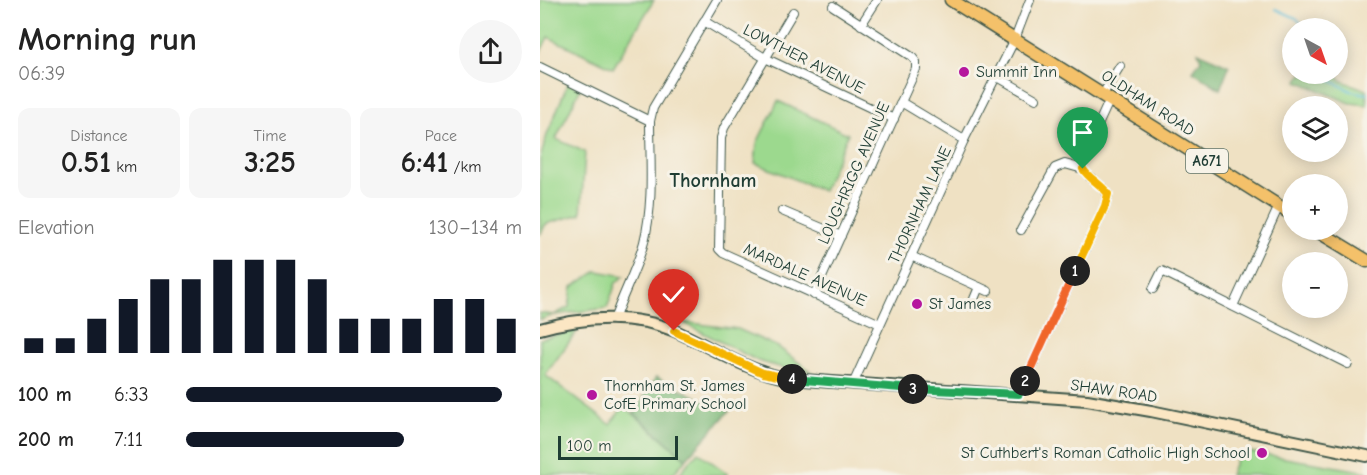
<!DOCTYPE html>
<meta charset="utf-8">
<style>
:root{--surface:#fff;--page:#f6f6f6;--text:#222;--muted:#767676;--accent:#111827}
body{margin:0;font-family:"Comic Neue",sans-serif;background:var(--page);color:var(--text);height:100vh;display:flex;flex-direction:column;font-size:22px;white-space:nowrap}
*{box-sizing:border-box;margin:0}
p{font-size:20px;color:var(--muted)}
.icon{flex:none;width:33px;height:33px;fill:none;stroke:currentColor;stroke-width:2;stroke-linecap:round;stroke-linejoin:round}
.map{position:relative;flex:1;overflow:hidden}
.drawer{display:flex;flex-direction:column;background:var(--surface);width:540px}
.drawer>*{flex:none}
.needle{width:39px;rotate:140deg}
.buttons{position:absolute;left:742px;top:18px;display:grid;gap:12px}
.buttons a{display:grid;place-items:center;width:66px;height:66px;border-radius:50%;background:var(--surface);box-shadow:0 3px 15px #0003;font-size:30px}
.scale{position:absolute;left:18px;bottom:15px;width:120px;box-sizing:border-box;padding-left:6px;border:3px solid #1f3d34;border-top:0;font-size:16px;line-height:21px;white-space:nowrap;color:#1f3d34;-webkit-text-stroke:4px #f7f3e8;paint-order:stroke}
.pin{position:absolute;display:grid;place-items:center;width:51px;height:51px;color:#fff;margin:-62px -26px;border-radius:50% 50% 50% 0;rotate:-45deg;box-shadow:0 0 6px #0007}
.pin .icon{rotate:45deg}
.km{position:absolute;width:30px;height:30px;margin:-15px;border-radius:50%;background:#222;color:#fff;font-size:16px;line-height:30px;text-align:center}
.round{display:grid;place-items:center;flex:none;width:63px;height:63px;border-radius:32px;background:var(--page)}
.summary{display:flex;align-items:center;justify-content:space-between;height:102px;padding:0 18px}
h1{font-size:33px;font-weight:700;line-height:45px}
.figures{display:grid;grid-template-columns:repeat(3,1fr);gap:9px;height:102px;padding:6px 18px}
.figures div{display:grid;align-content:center;border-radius:12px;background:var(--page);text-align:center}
.figures b{font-size:30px;font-weight:700}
.figures small{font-size:16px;font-weight:400}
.figures p{font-size:16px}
.chart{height:168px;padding:12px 18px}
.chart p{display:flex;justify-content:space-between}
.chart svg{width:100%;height:108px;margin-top:6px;stroke:var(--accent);stroke-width:6}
ul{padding:0 18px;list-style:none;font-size:20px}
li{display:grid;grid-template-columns:96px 72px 1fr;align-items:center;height:45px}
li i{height:15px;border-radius:8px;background:var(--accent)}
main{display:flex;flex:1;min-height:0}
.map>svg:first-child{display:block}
.green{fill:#9cd98e;stroke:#5e8b61;stroke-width:1.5}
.forest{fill:#7db979;stroke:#4e7b56;stroke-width:1.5}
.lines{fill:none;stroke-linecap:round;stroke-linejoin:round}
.stream{stroke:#5abdd9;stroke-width:2}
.street-casing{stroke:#3e5649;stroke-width:10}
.secondary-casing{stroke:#3e5649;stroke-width:14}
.primary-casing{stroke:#3e5649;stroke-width:15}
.street{stroke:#fff;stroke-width:8}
.secondary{stroke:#fbe6c3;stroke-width:10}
.primary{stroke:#f4c16a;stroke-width:12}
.split-1-casing{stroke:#fff;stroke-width:12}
.split-2-casing{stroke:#fff;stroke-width:12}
.split-3-casing{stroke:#fff;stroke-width:12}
.split-4-casing{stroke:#fff;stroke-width:12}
.split-5-casing{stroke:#fff;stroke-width:12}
.split-1{stroke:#f5b400;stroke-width:8}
.split-2{stroke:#f0652b;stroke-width:8}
.split-3{stroke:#22a559;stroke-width:8}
.split-4{stroke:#22a559;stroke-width:8}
.split-5{stroke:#f5b400;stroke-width:8}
.poi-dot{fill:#b5179e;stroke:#f7f3e8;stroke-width:2}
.labels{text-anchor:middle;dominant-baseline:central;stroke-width:6;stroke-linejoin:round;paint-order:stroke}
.shield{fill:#f7f3e8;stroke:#60746a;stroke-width:1.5}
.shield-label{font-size:15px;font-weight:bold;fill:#1f3d34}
.street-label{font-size:16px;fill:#1f3d34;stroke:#f7f3e8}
.poi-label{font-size:16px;fill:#1f3d34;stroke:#f7f3e8;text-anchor:start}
.quarter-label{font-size:20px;font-weight:bold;fill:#1f3d34;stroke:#f7f3e8}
</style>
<main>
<section class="drawer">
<div class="summary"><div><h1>Morning run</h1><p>06:39</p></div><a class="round"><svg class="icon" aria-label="share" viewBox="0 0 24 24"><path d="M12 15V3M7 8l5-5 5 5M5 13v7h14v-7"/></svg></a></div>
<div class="figures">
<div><p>Distance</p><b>0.51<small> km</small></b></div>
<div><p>Time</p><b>3:25</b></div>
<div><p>Pace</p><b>6:41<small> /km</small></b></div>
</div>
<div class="chart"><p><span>Elevation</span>130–134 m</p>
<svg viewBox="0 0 160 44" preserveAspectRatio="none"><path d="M5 44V38M15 44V38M25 44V30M35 44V22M45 44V14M55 44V14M65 44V6M75 44V6M85 44V6M95 44V14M105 44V30M115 44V30M125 44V30M135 44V22M145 44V22M155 44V30"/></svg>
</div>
<ul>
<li><b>100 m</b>6:33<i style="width:94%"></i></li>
<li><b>200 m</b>7:11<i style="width:65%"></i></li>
</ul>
</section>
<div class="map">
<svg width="827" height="475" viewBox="0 0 827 475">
<rect width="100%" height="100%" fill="#f7f3e8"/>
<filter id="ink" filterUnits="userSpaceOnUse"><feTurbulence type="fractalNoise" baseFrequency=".0167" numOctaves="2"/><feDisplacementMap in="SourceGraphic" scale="12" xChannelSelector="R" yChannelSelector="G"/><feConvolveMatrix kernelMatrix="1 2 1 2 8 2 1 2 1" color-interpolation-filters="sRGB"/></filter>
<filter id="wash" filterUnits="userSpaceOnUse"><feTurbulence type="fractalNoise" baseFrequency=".008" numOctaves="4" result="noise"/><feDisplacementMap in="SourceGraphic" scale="24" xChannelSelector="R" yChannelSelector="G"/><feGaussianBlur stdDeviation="1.35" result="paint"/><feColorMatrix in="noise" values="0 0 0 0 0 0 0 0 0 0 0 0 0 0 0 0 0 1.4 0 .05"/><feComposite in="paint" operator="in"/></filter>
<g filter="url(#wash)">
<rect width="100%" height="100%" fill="#efe1c3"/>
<g class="green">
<path d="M0,0H114L73,68L8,37L0,53Z"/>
<path d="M762,74H796L802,81L827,90V105L810,103L758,81Z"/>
<path d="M28,83L40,89L16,139L45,152L41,214L6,224L0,235V159L7,135Z"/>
<path d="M238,101L308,134L283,191L215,163L217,143Z"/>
<path d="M57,271L84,276L76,283L67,308L14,315L0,320V313L14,315L29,307L32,287Z"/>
<path d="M142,322L198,329L238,347L270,371L243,368L218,361Z"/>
<path d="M38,330L5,375L70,424L84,406L146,459L132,475H0V368L2,367L0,363V339Z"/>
<path d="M158,452L188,474V475H138Z"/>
<path d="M710,452L827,472V475H690L698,454Z"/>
</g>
<g class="forest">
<path d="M658,52L689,66L680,89L653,71L661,60Z"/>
<path d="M116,377L169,403L190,410L146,459L94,413Z"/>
</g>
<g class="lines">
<g class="stream">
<path d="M736,9L756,18L766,28"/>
<path d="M784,74V77L811,91L827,94"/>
</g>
</g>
</g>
<g filter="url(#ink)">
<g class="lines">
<g class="street-casing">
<g id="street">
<path d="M253,12L184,128L181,138L179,249L183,253L340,324"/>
<path d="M164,21L225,58L354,119"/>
<path d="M321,25L337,0"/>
<path d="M0,67L110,121"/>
<path d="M456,76L496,99"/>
<path d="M563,94L580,66"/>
<path d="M361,102L424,140"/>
<path d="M242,211L301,236"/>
<path d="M481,230L515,168L525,164L543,169L541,162L570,99"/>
<path d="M371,256L448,291"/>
<path d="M613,289L622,271L808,364"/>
<path d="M274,295L376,69V62L372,57L293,6"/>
<path d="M434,299L439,287"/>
<path d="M693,306L739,206"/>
<path d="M74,320C83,293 97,269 104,242C114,203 110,160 110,121L113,108L177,0"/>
<path d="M313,384L424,140L475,39L490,0"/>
<path d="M479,394L565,206L568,194C561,184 549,179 543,169"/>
</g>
</g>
<g class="secondary-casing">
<path id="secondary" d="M0,329C43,317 93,313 135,331C165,344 192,362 223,372C231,375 241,377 250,379L547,400L611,411L827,456"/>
</g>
<g class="primary-casing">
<g id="primary">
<path d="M411,0L753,215"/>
<path d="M776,230L827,261"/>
</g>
</g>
<use href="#street" class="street"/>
<use href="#secondary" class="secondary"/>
<use href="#primary" class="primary"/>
</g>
</g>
<g class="lines" filter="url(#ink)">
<g class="split-1-casing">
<path id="split-1" d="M535,271L565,206L568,194C561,184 549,179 543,169"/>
</g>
<g class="split-2-casing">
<path id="split-2" d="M485,381L535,271"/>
</g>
<g class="split-3-casing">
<path id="split-3" d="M373,389L479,394L485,381"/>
</g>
<g class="split-4-casing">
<path id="split-4" d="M252,379L373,389"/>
</g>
<g class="split-5-casing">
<path id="split-5" d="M134,331L223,373L252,379"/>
</g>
<use href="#split-1" class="split-1"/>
<use href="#split-2" class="split-2"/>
<use href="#split-3" class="split-3"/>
<use href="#split-4" class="split-4"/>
<use href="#split-5" class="split-5"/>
</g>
<g class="poi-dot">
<circle cx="424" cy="72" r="6"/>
<circle cx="377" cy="304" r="6"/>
<circle cx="52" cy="395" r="6"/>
<circle cx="722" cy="453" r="6"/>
</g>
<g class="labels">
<rect class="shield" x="646" y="149" width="42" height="24" rx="4.5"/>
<g class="shield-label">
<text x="667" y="161">A671</text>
</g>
<g class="street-label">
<text transform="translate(264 59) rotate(27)">LOWTHER AVENUE</text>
<text transform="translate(608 103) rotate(33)">OLDHAM ROAD</text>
<text transform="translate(314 173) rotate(-66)">LOUGHRIGG AVENUE</text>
<text transform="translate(380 205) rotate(-65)">THORNHAM LANE</text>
<text transform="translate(265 275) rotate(24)">MARDALE AVENUE</text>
<text transform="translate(574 391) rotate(8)">SHAW ROAD</text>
</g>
<g class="poi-label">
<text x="436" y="72">Summit Inn</text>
<text x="389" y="304">St James</text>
<text x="64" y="386">Thornham St. James<tspan x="64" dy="18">CofE Primary School</tspan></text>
<text x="710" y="453" text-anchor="end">St Cuthbert's Roman Catholic High School</text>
</g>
<g class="quarter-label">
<text x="173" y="180">Thornham</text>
</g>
</g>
</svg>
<div class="buttons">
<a><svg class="needle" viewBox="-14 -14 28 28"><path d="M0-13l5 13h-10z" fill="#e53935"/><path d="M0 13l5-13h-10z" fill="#767676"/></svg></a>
<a><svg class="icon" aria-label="layers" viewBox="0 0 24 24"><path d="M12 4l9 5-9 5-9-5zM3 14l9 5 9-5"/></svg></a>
<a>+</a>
<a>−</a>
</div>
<div class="scale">100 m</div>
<div class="pin" style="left:543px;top:169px;background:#1e9e55"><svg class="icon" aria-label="arrive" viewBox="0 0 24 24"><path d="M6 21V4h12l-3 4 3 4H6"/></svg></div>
<div class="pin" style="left:134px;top:331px;background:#d93025"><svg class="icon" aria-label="check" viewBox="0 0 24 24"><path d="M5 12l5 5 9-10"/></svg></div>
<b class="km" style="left:535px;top:271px">1</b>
<b class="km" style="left:485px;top:381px">2</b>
<b class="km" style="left:373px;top:389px">3</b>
<b class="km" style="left:252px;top:379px">4</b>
</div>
</main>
